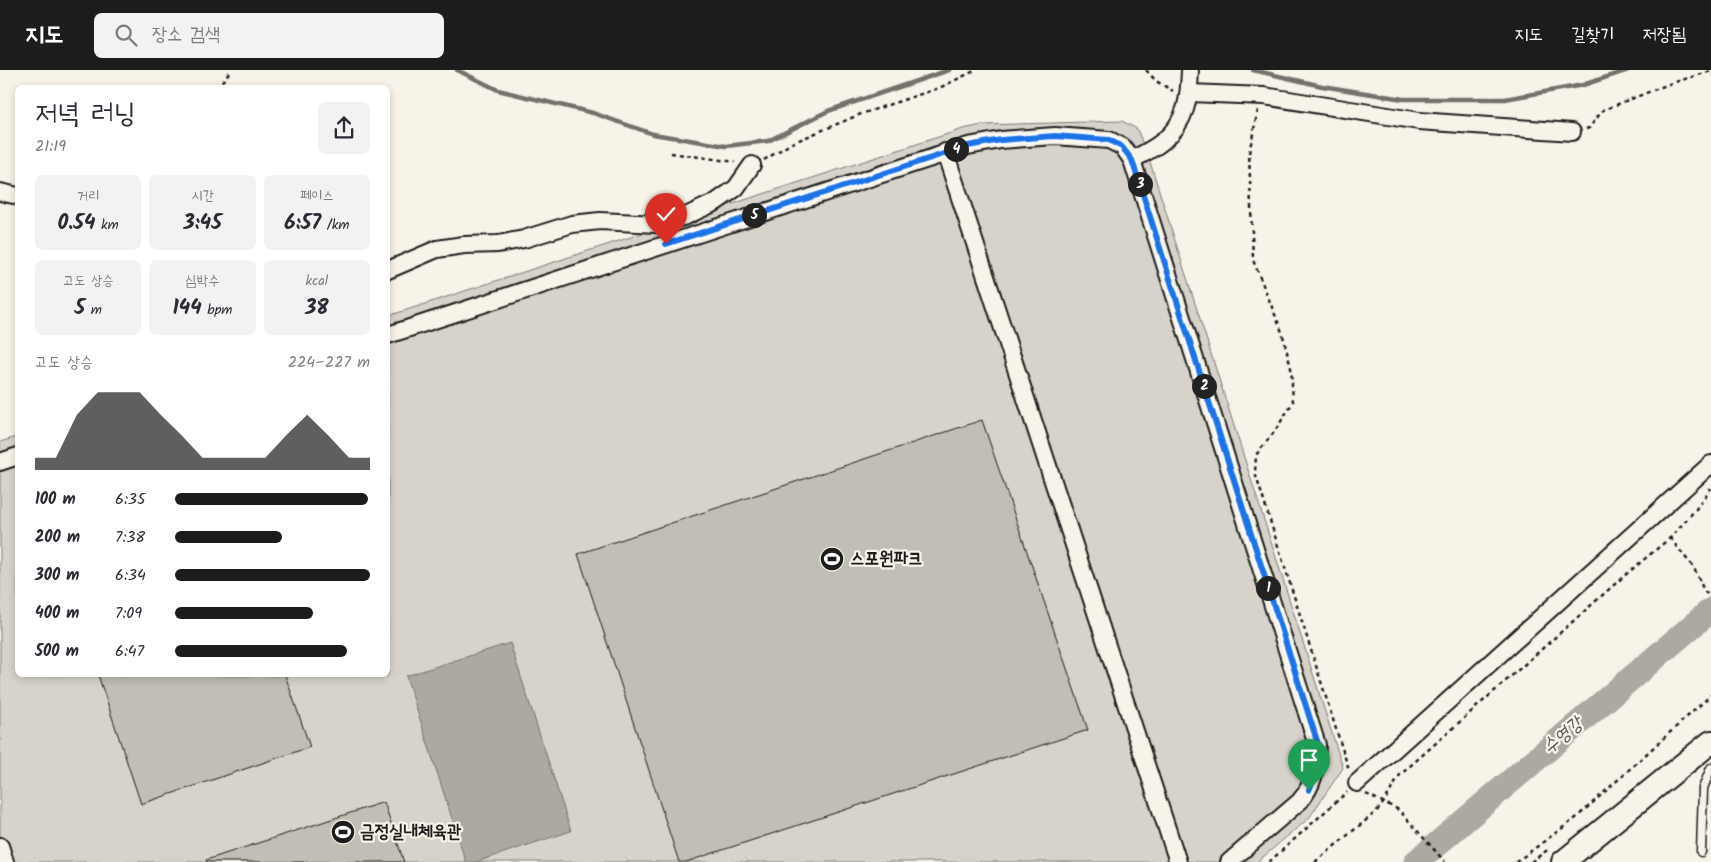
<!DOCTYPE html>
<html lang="ko">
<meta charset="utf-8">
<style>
:root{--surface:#fff;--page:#f2f2f3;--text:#2b2b33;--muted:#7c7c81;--accent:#1c1c1c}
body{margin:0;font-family:Kalam,"Poor Story",sans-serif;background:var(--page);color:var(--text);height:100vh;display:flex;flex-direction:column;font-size:19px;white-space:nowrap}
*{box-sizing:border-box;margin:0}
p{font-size:16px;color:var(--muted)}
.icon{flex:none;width:28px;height:28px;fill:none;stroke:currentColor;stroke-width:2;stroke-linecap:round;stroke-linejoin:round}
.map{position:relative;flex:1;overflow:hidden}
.details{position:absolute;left:15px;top:15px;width:375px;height:592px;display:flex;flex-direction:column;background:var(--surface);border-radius:8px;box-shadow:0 2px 8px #0003}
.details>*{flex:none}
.pin{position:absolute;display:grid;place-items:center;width:42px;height:42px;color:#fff;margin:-51px -21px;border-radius:50% 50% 50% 0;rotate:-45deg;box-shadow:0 0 5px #0007}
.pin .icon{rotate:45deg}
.km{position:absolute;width:25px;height:25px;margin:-12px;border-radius:50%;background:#222;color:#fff;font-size:14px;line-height:25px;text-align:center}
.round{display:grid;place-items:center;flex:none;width:52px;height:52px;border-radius:8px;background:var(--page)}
.overview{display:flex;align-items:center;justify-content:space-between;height:85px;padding:0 20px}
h1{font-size:28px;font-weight:600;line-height:38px}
.metrics{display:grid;grid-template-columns:repeat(3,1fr);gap:8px;height:85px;padding:5px 20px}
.metrics div{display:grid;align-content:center;border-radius:8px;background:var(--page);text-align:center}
.metrics b{font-size:21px;font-weight:600}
.metrics small{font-size:14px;font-weight:400}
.metrics p{font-size:14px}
.chart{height:140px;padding:10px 20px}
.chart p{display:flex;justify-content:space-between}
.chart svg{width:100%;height:90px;margin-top:5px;fill:var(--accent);opacity:.7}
ul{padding:0 20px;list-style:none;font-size:16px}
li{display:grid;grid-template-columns:80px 60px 1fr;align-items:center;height:38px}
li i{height:12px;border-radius:6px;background:var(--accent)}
header{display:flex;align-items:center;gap:30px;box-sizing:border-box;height:70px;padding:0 25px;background:var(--accent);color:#fff}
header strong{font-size:24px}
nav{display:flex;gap:28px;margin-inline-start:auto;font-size:18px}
.search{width:350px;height:45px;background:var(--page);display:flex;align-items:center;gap:12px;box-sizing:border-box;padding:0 18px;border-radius:8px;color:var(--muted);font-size:19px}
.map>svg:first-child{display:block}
.green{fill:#d7d3cb;stroke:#7a7874}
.water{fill:#aca9a2;stroke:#72716c}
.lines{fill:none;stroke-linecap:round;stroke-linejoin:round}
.stream{stroke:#72716c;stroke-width:4.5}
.river{stroke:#aca9a2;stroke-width:25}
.building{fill:#c0beb5;stroke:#1c1c1c}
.lane-casing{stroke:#1c1c1c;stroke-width:11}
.street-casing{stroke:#1c1c1c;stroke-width:20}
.secondary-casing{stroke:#1c1c1c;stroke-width:26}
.path{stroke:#1c1c1c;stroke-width:2.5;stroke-dasharray:4 4;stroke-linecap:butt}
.lane{stroke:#f7f3e8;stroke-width:8}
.street{stroke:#f7f3e8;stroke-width:16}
.secondary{stroke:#f7f3e8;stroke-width:22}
.route-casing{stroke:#fff;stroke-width:10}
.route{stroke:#1a73e8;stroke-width:6}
.labels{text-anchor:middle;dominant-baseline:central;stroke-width:4.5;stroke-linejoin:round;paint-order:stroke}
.poi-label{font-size:18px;font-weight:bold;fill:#1c1c1c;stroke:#f7f3e8;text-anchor:start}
.water-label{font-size:19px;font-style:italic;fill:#565452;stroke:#f7f3e8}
</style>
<header>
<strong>지도</strong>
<div class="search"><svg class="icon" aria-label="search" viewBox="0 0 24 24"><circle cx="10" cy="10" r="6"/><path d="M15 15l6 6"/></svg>장소 검색</div>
<nav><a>지도</a><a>길찾기</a><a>저장됨</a></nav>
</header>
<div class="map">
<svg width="1711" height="792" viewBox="0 0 1711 792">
<rect width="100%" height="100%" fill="#f7f3e8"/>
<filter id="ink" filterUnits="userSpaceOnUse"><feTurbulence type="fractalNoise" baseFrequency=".02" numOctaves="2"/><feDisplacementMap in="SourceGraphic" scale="10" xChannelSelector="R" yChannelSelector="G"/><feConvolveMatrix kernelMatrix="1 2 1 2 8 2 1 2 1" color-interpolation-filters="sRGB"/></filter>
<g filter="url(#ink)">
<path class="green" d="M1122,51L1137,59L1150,92L1343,698L1309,748L1257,792H0V372L17,367L18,605H388V246L963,59L982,55Z"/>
<path class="water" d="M510,573L571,761L476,792H466L406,606Z"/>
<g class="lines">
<g class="stream">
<path d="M457,0L498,20L593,43L653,64L726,76L768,71L828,41L949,0"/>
<path d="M1253,0L1322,16L1403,29H1505L1583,15L1628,0"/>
</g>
<path class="river" d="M1416,792L1711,540"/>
</g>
<g class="building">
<path d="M982,350L1088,660L686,792H679L578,484Z"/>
<path d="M98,605H285L310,677L141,734Z"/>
<path d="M384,732L404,792H207L206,790Z"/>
</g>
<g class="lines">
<g class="lane-casing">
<path id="lane" d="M1701,782L1703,718L1711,698"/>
</g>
<g class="street-casing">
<g id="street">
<path d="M1189,23L1264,26L1419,51L1572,62"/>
<path d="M945,82L1178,792"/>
<path d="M1132,90C1142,84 1154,79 1163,71C1187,51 1189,29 1190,0"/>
<path d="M0,122L18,126"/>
<path d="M388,200L437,179L464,175L498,174L524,169L572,154L600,151L657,154L686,146L716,132L736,118L752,95"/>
<path d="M388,265L968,76L1001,70L1055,66L1109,70L1123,77L1132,90L1317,675C1315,699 1316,711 1300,731L1229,792"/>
<path d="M0,392L18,386"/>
<path d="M1357,713L1711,394"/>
<path d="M0,776L5,792"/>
</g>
</g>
<g class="secondary-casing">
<path id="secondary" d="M1563,792L1711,672"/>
</g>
<g class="path">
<path d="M1146,0L1156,11L1173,21"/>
<path d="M217,18L231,0"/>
<path d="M1258,40L1249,83L1253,190L1282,262L1291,298L1293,332L1275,361L1256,385L1255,403L1349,700"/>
<path d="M1586,59L1589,58L1603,40L1669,14L1711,1"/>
<path d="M671,83L735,92"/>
<path d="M764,90L792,73L861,44L939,18L976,0"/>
<path d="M1670,468L1694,498L1704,521L1711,528"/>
<path d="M1366,724L1399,740L1445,792"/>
<path d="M1269,792L1347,722"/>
<path d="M1315,792L1376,742L1384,732L1400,705L1624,506L1670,468L1696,439L1711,418"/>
<path d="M1516,792L1576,748L1711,625"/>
<path d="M1531,792L1550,778"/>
</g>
<use href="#lane" class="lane"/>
<use href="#street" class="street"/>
<use href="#secondary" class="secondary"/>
</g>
</g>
<g class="lines" filter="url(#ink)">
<g class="route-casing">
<path id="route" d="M666,174L968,76L1001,70L1055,66L1109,70L1122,77L1132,90L1318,674L1314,708L1309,720"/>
</g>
<use href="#route" class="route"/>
</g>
<defs>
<g id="stadium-disc" transform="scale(1.25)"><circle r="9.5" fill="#1c1c1c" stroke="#f7f3e8"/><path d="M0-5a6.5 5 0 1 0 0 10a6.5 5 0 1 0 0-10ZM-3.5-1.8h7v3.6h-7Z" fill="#fff"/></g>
</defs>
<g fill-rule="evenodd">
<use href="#stadium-disc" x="832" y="489"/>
<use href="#stadium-disc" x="343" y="762"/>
</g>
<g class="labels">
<g class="poi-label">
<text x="850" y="489">스포원파크</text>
<text x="360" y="762">금정실내체육관</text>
</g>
<g class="water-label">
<text transform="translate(1563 666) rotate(-40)">수영강</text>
</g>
</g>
</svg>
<div class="pin" style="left:1309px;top:720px;background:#1e9e55"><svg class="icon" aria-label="arrive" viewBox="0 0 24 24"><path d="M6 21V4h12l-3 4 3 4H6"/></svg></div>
<div class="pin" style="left:666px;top:174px;background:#d93025"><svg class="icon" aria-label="check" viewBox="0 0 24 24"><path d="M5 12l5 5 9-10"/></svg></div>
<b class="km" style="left:1268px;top:518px">1</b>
<b class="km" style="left:1204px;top:316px">2</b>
<b class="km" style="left:1140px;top:114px">3</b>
<b class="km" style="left:956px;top:79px">4</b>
<b class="km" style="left:754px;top:145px">5</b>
<section class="details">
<div class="overview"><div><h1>저녁 러닝</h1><p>21:19</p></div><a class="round"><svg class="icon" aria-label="share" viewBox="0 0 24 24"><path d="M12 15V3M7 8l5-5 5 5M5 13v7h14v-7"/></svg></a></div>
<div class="metrics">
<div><p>거리</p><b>0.54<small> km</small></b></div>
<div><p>시간</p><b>3:45</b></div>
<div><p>페이스</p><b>6:57<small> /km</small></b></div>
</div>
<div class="metrics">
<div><p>고도 상승</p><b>5<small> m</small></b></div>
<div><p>심박수</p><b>144<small> bpm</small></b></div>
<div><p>kcal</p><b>38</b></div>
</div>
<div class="chart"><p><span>고도 상승</span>224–227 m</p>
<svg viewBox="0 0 160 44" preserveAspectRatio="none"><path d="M0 44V38L10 38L20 17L30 6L40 6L50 6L60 17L70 27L80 38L90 38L100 38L110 38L120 27L130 17L140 27L150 38L160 38V44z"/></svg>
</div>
<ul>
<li><b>100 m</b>6:35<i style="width:99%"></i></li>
<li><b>200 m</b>7:38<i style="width:55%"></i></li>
<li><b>300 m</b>6:34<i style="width:100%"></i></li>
<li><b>400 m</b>7:09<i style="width:71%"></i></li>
<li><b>500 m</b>6:47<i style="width:88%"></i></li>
</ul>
</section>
</div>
